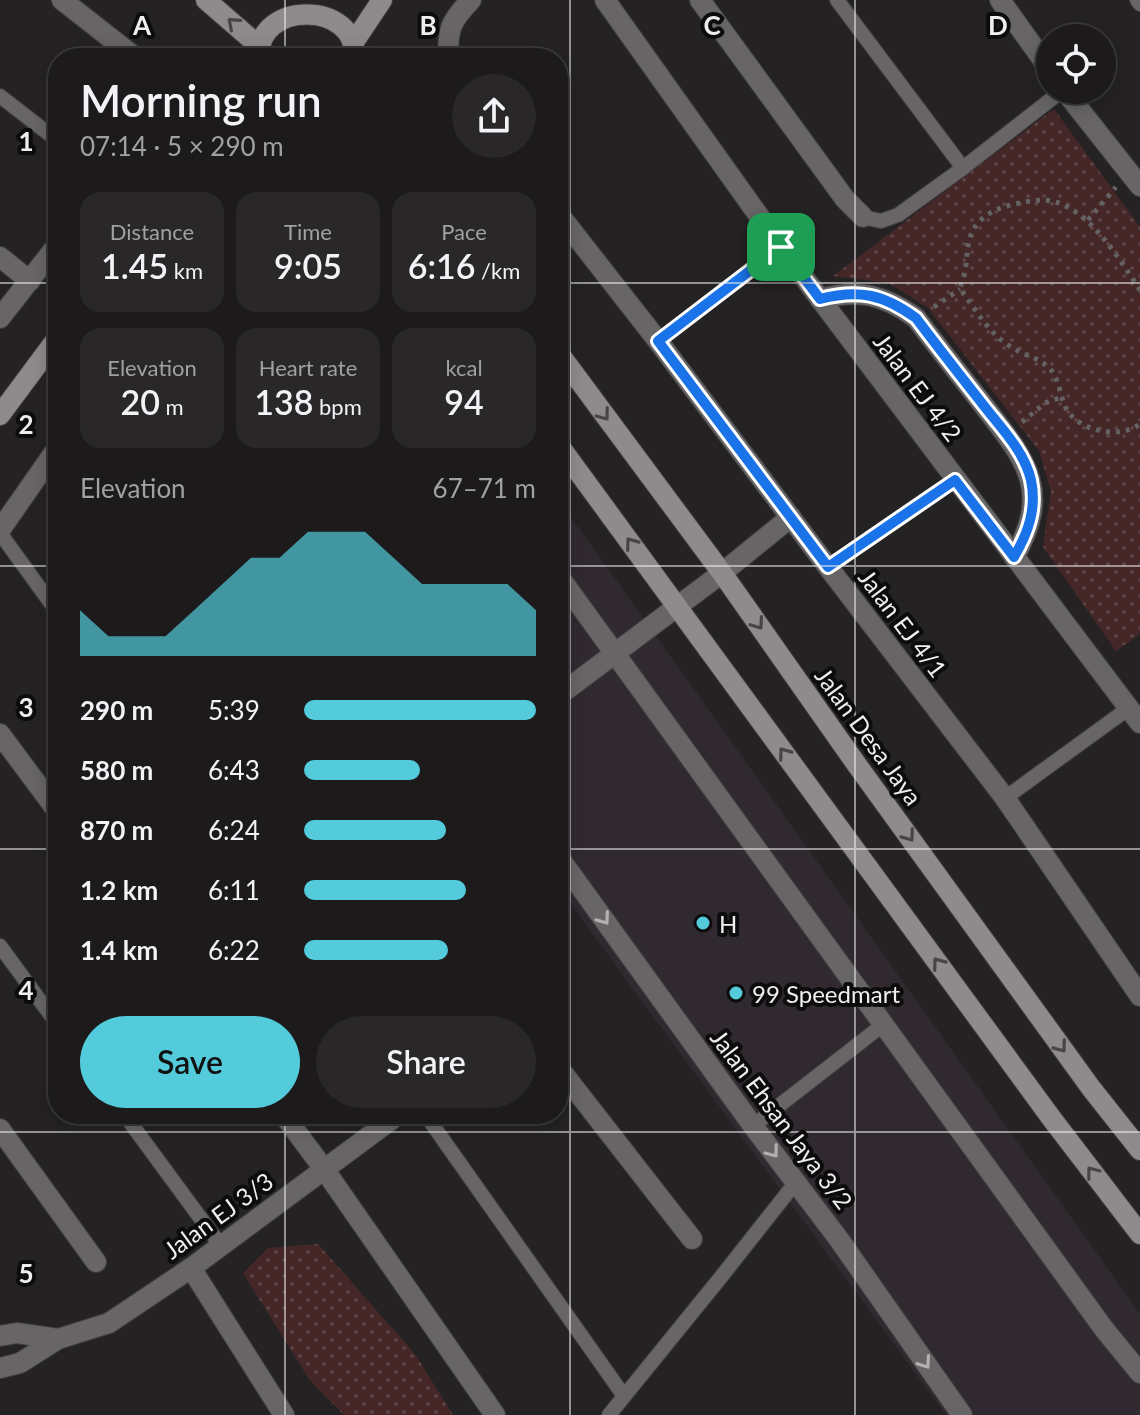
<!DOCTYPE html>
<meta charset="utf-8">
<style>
:root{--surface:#1c1a1b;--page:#292728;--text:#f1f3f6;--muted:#a0a1a3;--line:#3a383a;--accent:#53cbda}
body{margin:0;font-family:Lato,sans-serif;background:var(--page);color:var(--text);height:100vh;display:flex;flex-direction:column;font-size:30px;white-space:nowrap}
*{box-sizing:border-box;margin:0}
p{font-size:26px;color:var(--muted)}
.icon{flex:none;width:44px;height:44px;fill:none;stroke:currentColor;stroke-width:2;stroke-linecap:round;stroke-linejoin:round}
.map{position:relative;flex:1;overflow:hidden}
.details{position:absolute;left:48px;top:48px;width:520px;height:1076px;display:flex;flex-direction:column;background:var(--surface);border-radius:32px;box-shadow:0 4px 20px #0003,0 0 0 2px var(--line)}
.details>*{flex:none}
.buttons{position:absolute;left:1036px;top:24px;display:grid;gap:16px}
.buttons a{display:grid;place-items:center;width:80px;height:80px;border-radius:50%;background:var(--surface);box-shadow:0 4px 20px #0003,0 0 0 2px var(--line);font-size:40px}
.pin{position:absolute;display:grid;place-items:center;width:68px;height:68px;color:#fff;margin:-34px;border-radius:16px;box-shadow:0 4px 12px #0006}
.round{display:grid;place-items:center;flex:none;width:84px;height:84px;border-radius:42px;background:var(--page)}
.headline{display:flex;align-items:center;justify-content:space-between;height:136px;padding:0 32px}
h1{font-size:44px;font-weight:600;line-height:60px}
.metrics{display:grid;grid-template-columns:repeat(3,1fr);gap:12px;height:136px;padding:8px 32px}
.metrics div{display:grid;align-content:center;border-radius:20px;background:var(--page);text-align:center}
.metrics b{font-size:34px;font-weight:600}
.metrics small{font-size:22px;font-weight:400}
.metrics p{font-size:22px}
.chart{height:224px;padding:16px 32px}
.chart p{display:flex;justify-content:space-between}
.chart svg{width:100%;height:144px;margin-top:8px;fill:var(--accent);opacity:.7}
.primary-button{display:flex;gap:16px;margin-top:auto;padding:16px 32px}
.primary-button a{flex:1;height:92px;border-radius:48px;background:var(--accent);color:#111;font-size:32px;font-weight:600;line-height:92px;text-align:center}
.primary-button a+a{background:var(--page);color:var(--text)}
ul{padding:0 32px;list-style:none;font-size:26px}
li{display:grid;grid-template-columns:128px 96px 1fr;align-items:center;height:60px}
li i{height:20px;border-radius:10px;background:var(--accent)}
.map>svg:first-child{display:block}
.built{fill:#312930}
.park{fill:url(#park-dots)}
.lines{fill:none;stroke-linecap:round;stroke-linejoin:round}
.lane-casing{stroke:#413f41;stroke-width:16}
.street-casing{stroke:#413f41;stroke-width:22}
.secondary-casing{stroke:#413f41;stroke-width:22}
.path{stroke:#646264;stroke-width:5;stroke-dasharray:4 6;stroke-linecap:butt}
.lane{stroke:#686566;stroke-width:14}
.street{stroke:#686566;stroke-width:20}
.secondary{stroke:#8f8b8c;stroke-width:20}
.oneway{stroke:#484546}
.oneway2{stroke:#b3b0b2}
.route-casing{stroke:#fff;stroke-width:16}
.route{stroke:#1a73e8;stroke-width:10}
.grid{fill:none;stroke:#f0eef0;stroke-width:2;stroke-opacity:0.55}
.poi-dot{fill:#53cbda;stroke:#0d0c0d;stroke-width:3}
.labels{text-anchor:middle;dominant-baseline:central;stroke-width:8;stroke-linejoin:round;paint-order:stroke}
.street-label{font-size:24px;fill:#f0eef0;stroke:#0d0c0d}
.poi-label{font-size:24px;fill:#f0eef0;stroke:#0d0c0d;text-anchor:start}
.grid-label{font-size:26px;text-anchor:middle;font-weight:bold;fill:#f0eef0;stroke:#0d0c0d;stroke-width:8;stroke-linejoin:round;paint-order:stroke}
</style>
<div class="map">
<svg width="1140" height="1415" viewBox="0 0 1140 1415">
<defs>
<pattern id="park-dots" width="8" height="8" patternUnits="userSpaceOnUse" patternTransform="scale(2)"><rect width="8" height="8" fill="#452727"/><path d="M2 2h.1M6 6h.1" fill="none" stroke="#604747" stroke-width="1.8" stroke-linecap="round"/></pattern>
</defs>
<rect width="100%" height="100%" fill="#252224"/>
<path class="built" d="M558,499L1140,1314V1415H946L558,887Z"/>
<g class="park">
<path d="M1054,109L1140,227V634L1116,651L1043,547L1051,491L1039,451L928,308L889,283L833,276Z"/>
<path d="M318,1244L415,1354L453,1415H344L309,1379L243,1273L268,1248Z"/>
</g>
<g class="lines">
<g class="lane-casing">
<g id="lane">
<path d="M837,0L963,168"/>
<path d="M1137,0L1140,4"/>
<path d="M0,96L58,141"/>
<path d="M863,217L881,221L898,215L963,168L1063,90"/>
<path d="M658,341L781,247"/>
<path d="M0,533L58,613"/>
<path d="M828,567L955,480"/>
<path d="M1005,798L1129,708"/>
<path d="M0,946L58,1025"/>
<path d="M124,1114L221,1246"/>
<path d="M425,1114L624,1396"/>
<path d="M753,1126L884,1024"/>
<path d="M609,1415L721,1277L796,1182"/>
</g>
</g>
<g class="street-casing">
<g id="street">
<path d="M62,0L136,58"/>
<path d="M605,0L781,247L1140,723"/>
<path d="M700,0L845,199L863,217"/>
<path d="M1000,0L1050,70"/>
<path d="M448,58C448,28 450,22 471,0"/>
<path d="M1064,90L1140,186"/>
<path d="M558,213L658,341L828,567L1005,798L1140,996"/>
<path d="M0,257L30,281"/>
<path d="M820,299C858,289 883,294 916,318C937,346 959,374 981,402C1023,457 1054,488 1014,557"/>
<path d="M0,318L58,244"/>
<path d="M0,530L58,447"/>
<path d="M558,575L1104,1329L1140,1373"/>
<path d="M558,696L722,573L791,517"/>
<path d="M0,734L58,812"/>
<path d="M558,856L753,1126L838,1238L962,1415"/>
<path d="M558,1067L692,1239"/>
<path d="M283,1114L324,1169L495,1415"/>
<path d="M0,1129L96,1262"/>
<path d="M191,1268L284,1415"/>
<path d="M0,1336L17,1333L58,1339"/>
<path d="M0,1368L20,1363L58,1339L109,1323L191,1268L399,1114"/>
</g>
</g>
<g class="secondary-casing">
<g id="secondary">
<path d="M206,0L259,46"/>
<path d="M354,42L382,0"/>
<path d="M260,58C254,0 359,0 354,58"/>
<path d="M558,352L722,573L857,765L1091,1088L1140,1150"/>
<path d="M0,415L58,337"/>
<path d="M558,444L1052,1119L1140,1234"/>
</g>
</g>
<g class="path">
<path d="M1088,220L1116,187"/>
<path d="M1140,290C1119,259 1090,209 1051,201C1041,199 1029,201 1020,203C1004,206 988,211 977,224C966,238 968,254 965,271C964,277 961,283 960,289C975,308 987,331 1008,345C1021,355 1040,357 1051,370C1060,381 1060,398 1067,410C1081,432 1120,439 1140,424"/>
<path d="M934,307L960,289"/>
<path d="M1022,422L1045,403L1062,397"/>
</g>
<use href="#lane" class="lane"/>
<use href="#street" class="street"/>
<use href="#secondary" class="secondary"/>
</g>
<defs><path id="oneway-chevron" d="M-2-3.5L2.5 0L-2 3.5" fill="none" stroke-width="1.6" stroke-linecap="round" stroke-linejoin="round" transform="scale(2)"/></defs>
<g class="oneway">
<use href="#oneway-chevron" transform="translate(233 23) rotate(-139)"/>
<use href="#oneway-chevron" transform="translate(604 415) rotate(53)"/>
<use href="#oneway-chevron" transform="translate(631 543) rotate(-126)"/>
<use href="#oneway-chevron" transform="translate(758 624) rotate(55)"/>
<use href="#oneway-chevron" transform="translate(784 753) rotate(-126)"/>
<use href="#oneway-chevron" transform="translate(909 836) rotate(54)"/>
<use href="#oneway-chevron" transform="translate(938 963) rotate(-126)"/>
<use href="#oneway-chevron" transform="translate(1061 1047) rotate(54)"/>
<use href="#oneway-chevron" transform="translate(1092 1172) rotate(-127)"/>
</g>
<g class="oneway2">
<use href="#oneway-chevron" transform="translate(604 919) rotate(54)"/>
<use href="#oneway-chevron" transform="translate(773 1152) rotate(53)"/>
<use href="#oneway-chevron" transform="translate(925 1363) rotate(55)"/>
</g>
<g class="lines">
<g class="route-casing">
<path id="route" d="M781,247L820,299C858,289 883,294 916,318C937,346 959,374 981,402C999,426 1024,450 1031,480C1037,509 1028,533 1014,557L955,480L828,567L658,341Z"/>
</g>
<use href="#route" class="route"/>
</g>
<path class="grid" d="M285,0V58M570,0V1415M855,0V1415M0,283H58M558,283H1140M0,566H58M558,566H1140M0,849H58M558,849H1140M285,1114V1415M0,1132H1140"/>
<g class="poi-dot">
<circle cx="703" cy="923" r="8"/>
<circle cx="736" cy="993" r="8"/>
</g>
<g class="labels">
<g class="street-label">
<text transform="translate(918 387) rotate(53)">Jalan EJ 4/2</text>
<text transform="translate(903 623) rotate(53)">Jalan EJ 4/1</text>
<text transform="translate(869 736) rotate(54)">Jalan Desa Jaya</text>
<text transform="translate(782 1119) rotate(53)">Jalan Ehsan Jaya 3/2</text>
<text transform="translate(218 1215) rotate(-36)">Jalan EJ 3/3</text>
</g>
<g class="poi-label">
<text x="719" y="923">H</text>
<text x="752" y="993">99 Speedmart</text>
</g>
</g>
<g class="grid-label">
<text x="142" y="35">A</text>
<text x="428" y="35">B</text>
<text x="712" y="35">C</text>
<text x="998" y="35">D</text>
<text x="26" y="151">1</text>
<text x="26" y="434">2</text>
<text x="26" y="717">3</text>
<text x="26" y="1000">4</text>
<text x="26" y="1283">5</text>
</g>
</svg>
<div class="buttons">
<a><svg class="icon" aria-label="locate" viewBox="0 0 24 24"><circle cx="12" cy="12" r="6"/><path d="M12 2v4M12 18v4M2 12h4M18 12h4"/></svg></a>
</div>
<div class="pin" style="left:781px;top:247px;background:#1e9e55"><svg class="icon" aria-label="arrive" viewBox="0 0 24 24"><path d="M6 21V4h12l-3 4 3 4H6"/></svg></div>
<section class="details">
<div class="headline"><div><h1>Morning run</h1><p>07:14 · 5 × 290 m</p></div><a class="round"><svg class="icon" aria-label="share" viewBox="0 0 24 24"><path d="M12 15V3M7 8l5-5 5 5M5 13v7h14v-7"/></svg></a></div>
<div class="metrics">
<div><p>Distance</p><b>1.45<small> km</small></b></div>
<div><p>Time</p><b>9:05</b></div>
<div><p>Pace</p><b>6:16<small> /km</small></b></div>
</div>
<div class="metrics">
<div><p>Elevation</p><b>20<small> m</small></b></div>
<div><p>Heart rate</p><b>138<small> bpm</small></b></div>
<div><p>kcal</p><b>94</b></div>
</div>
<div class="chart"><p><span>Elevation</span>67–71 m</p>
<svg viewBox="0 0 160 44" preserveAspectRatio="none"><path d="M0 44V30L10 38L20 38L30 38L40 30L50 22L60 14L70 14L80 6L90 6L100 6L110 14L120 22L130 22L140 22L150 22L160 30V44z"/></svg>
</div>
<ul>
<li><b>290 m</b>5:39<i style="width:100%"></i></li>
<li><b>580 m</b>6:43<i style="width:50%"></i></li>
<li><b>870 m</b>6:24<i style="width:61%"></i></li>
<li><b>1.2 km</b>6:11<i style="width:70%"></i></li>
<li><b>1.4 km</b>6:22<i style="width:62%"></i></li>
</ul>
<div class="primary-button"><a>Save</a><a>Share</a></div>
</section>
</div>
